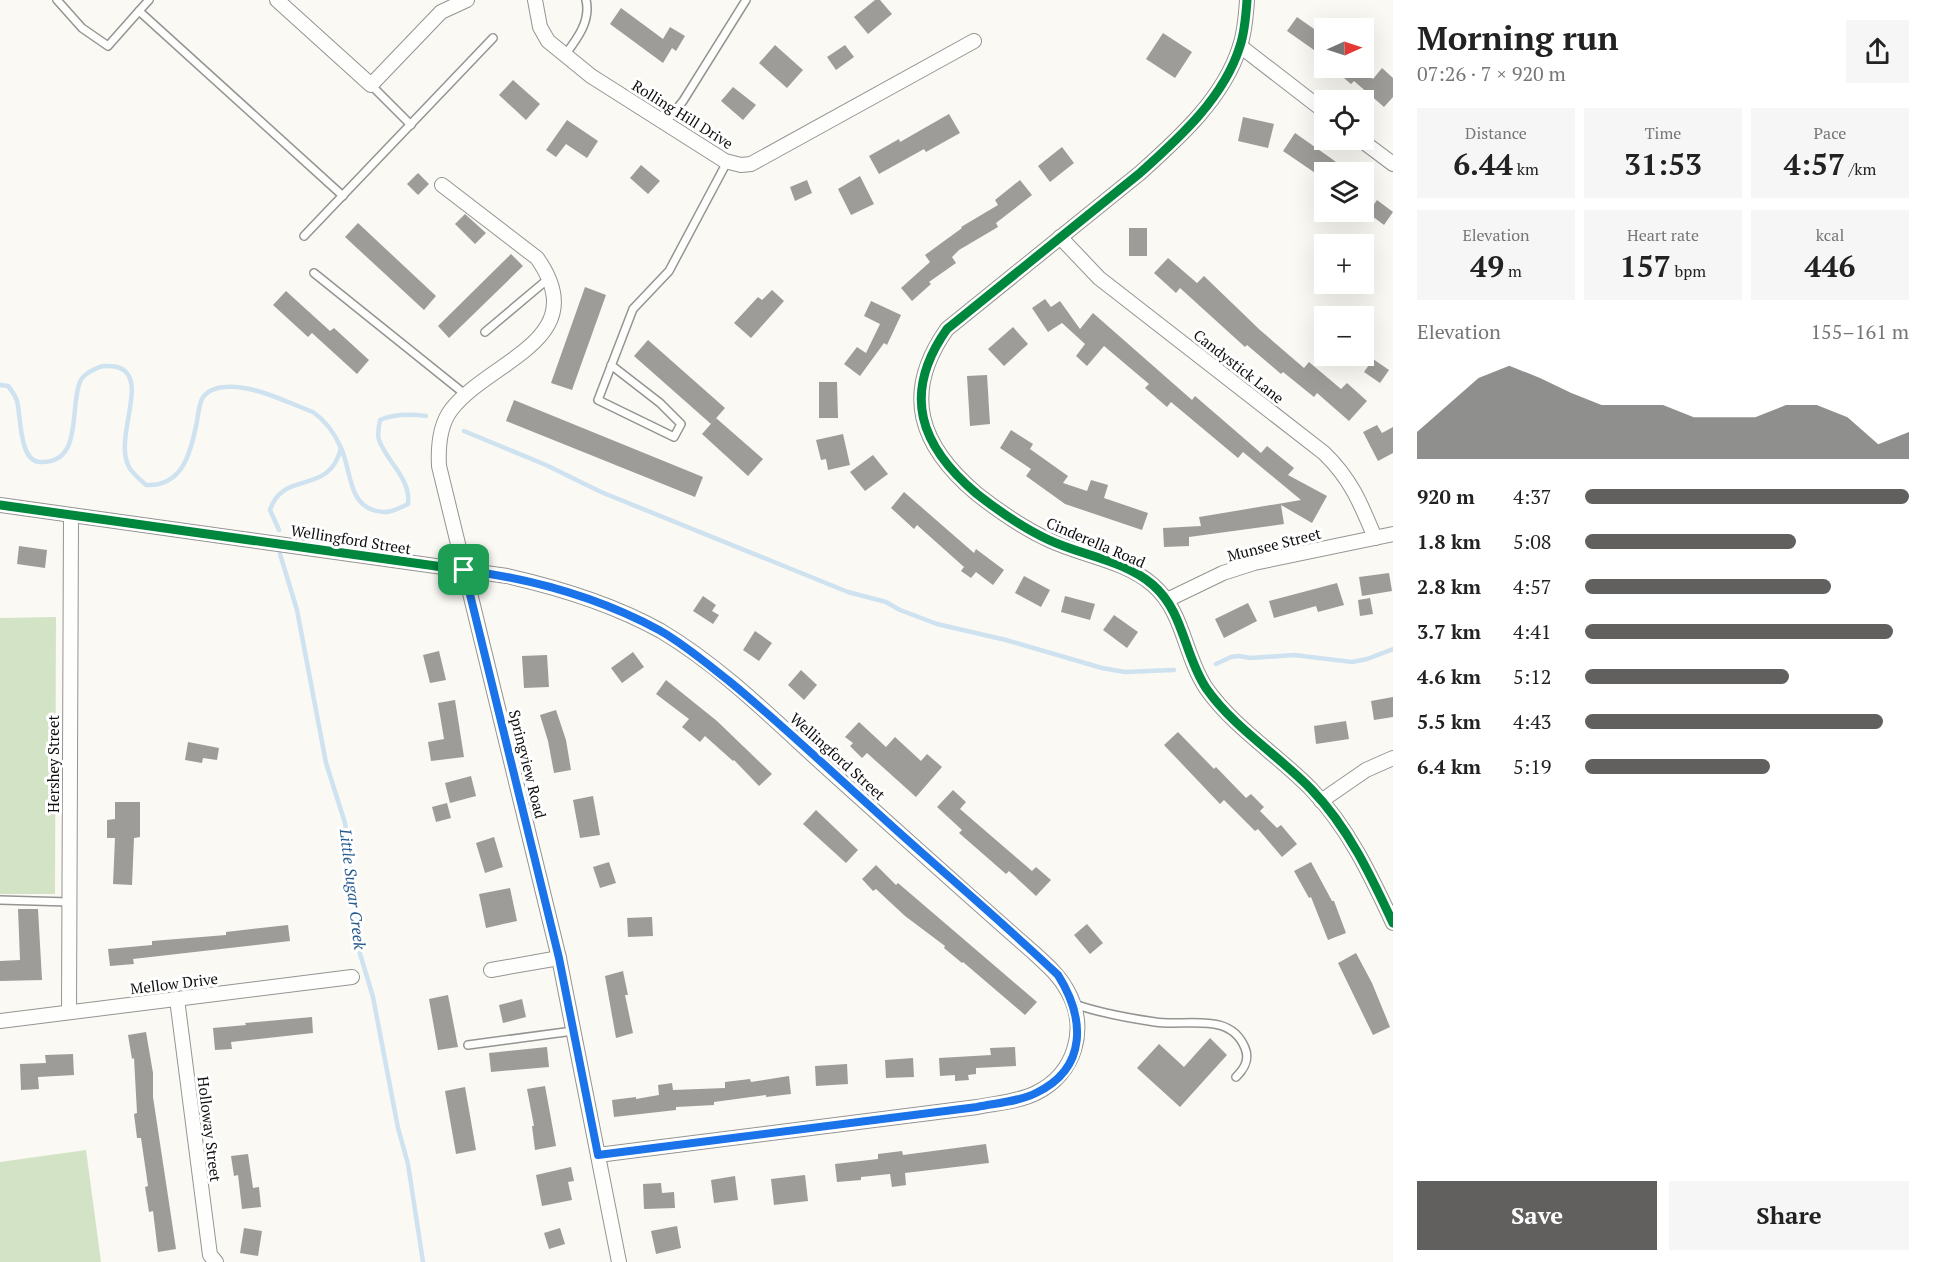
<!DOCTYPE html>
<meta charset="utf-8">
<style>
:root{--surface:#fff;--page:#f6f6f6;--text:#222;--muted:#767676;--accent:#61605e}
body{margin:0;font-family:"PT Serif",serif;background:var(--page);color:var(--text);height:100vh;display:flex;flex-direction:column;font-size:22px;white-space:nowrap}
*{box-sizing:border-box;margin:0}
p{font-size:20px;color:var(--muted)}
.icon{flex:none;width:33px;height:33px;fill:none;stroke:currentColor;stroke-width:2;stroke-linecap:round;stroke-linejoin:round}
.map{position:relative;flex:1;overflow:hidden}
.sheet{display:flex;flex-direction:column;background:var(--surface);width:540px}
.sheet>*{flex:none}
.needle{width:39px;rotate:87deg}
.fabs{position:absolute;left:1314px;top:18px;display:grid;gap:12px}
.fabs a{display:grid;place-items:center;width:60px;height:60px;border-radius:0px;background:var(--surface);box-shadow:0 6px 24px #0002;font-size:30px}
.pin{position:absolute;display:grid;place-items:center;width:51px;height:51px;color:#fff;margin:-26px;border-radius:12px;box-shadow:0 3px 9px #0006}
.round{display:grid;place-items:center;flex:none;width:63px;height:63px;border-radius:0px;background:var(--page)}
.overview{display:flex;align-items:center;justify-content:space-between;height:102px;padding:0 24px}
h1{font-size:33px;font-weight:700;line-height:45px}
.figures{display:grid;grid-template-columns:repeat(3,1fr);gap:9px;height:102px;padding:6px 24px}
.figures div{display:grid;align-content:center;border-radius:0px;background:var(--page);text-align:center}
.figures b{font-size:30px;font-weight:700}
.figures small{font-size:16px;font-weight:400}
.figures p{font-size:16px}
.chart{height:168px;padding:12px 24px}
.chart p{display:flex;justify-content:space-between}
.chart svg{width:100%;height:108px;margin-top:6px;fill:var(--accent);opacity:.7}
.primary-button{display:flex;gap:12px;margin-top:auto;padding:12px 24px}
.primary-button a{flex:1;height:69px;border-radius:0px;background:var(--accent);color:#fff;font-size:24px;font-weight:700;line-height:69px;text-align:center}
.primary-button a+a{background:var(--page);color:var(--text)}
ul{padding:0 24px;list-style:none;font-size:20px}
li{display:grid;grid-template-columns:96px 72px 1fr;align-items:center;height:45px}
li i{height:15px;border-radius:8px;background:var(--accent)}
main{display:flex;flex:1;min-height:0}
.map>svg:first-child{display:block}
.forest{fill:#d3e4c6}
.lines{fill:none;stroke-linecap:round;stroke-linejoin:round}
.stream{stroke:#cfe2f0;stroke-width:4.5}
.building{fill:#9e9c99}
.lane-casing{stroke:#949492;stroke-width:10}
.street-casing{stroke:#949492;stroke-width:16}
.lane{stroke:#fefefd;stroke-width:7}
.street{stroke:#fefefd;stroke-width:14}
.cycleway-casing{stroke:#fff;stroke-width:13}
.cycleway{stroke:#00873e;stroke-width:9}
.route-casing{stroke:#fff;stroke-width:12}
.route{stroke:#1a73e8;stroke-width:8}
.labels{text-anchor:middle;dominant-baseline:central;stroke-width:6;stroke-linejoin:round;paint-order:stroke}
.street-label{font-size:15px;fill:#0e0e0e;stroke:#fff}
.water-label{font-size:16px;font-style:italic;fill:#275b8f;stroke:#fff}
</style>
<main>
<div class="map">
<svg width="1393" height="1262" viewBox="0 0 1393 1262">
<rect width="100%" height="100%" fill="#faf9f4"/>
<g class="forest">
<path d="M56,617L55,894H0V618Z"/>
<path d="M86,1150L101,1262H0V1162Z"/>
</g>
<g class="lines">
<g class="stream">
<path d="M0,385L8,386C12,391 15,395 17,401C21,416 19,460 39,462C84,465 69,407 80,382C82,376 87,373 93,370C97,368 100,366 105,366C113,366 120,366 126,372C143,389 116,438 128,465C131,473 140,479 146,485C183,487 191,452 197,421C198,415 199,405 202,399C206,391 217,387 225,387C255,385 286,402 313,412C326,421 335,434 341,448C351,469 348,502 373,510C387,515 395,510 408,504C411,478 387,462 379,440C377,434 379,426 380,420C394,414 411,414 426,416"/>
<path d="M464,431L546,465L601,492L848,592L886,602L900,610L937,624L1006,640L1102,668L1125,672L1174,670"/>
<path d="M279,530L270,510C283,469 329,497 341,448"/>
<path d="M280,554L297,610L326,763L345,823L356,907L358,947L373,997L398,1128L408,1164L423,1262"/>
<path d="M1216,664L1231,657L1239,656L1250,658L1294,655L1352,662L1367,659L1393,649"/>
</g>
</g>
<g class="building">
<path d="M875,0H880L892,14L868,34L854,17Z"/>
<path d="M621,8L663,39L670,27L685,36L676,51L672,48L663,63L610,24Z"/>
<path d="M1297,17L1324,36L1314,50L1287,31Z"/>
<path d="M1163,33L1192,52L1175,78L1146,59Z"/>
<path d="M775,45L803,70L787,88L759,63Z"/>
<path d="M845,45L854,57L836,70L827,57Z"/>
<path d="M1332,68H1360L1373,79L1382,68L1393,78V97L1384,107L1354,81L1351,84Z"/>
<path d="M513,80L540,104L526,120L499,95Z"/>
<path d="M733,87L756,105L743,120L721,101Z"/>
<path d="M949,114L960,133L926,152L924,149L879,174L869,156L899,139L900,142Z"/>
<path d="M1243,117L1274,124L1268,148L1238,141Z"/>
<path d="M567,120L598,141L587,158L566,144L556,157L546,150Z"/>
<path d="M1295,133L1332,159L1349,172H1324V179L1283,151Z"/>
<path d="M1062,147L1074,163L1050,182L1038,166Z"/>
<path d="M641,165L660,181L648,194L630,178Z"/>
<path d="M418,173L429,184L418,195L407,184Z"/>
<path d="M860,176L874,204L851,215L838,189Z"/>
<path d="M807,180L812,193L795,201L790,187Z"/>
<path d="M1020,180L1032,195L996,223L998,227L959,250L952,257L956,263L929,282L931,284L912,301L901,288L930,262L925,255L962,228L961,227L998,205L995,200Z"/>
<path d="M1377,200L1393,212L1384,225L1368,213Z"/>
<path d="M465,214L486,233L475,244L455,224Z"/>
<path d="M358,223L436,296L424,310L345,237Z"/>
<rect x="1129" y="228" width="18" height="28"/>
<path d="M511,254L523,266L449,338L438,326Z"/>
<path d="M1168,258L1197,283L1204,276L1260,330L1304,368L1309,362L1341,389L1347,383L1367,401L1349,421L1317,393L1314,397L1283,372L1281,374L1247,345L1245,347L1180,288L1176,293L1154,273Z"/>
<path d="M585,287L606,295L572,390L551,383Z"/>
<path d="M772,290L784,301L751,338L734,323L758,297L762,300Z"/>
<path d="M286,291L330,331L334,328L369,360L357,374L312,333L308,337L273,305Z"/>
<path d="M1045,299L1051,307L1060,301L1080,329L1093,313L1192,400L1195,396L1261,453L1267,446L1294,468L1288,475L1327,496L1312,523L1281,505L1284,524L1189,537V546L1164,547L1163,528L1201,526L1199,517L1301,500L1243,452L1238,458L1171,402L1167,407L1145,388L1149,384L1104,346L1087,366L1076,356L1085,344L1062,323L1048,332L1032,308Z"/>
<path d="M871,301L901,315L887,345L884,343L860,376L844,364L857,347L866,353L880,324L864,316Z"/>
<path d="M1013,327L1028,344L1004,366L988,349Z"/>
<path d="M648,340L725,408L711,424L634,356Z"/>
<path d="M1373,359L1389,370L1380,383L1364,372Z"/>
<path d="M987,375L990,424L970,426L967,376Z"/>
<path d="M819,382H837L838,418H819Z"/>
<path d="M514,400L703,477L695,497L506,421Z"/>
<path d="M716,418L763,459L748,476L702,434Z"/>
<path d="M1377,425L1382,433L1393,427V453L1378,461L1363,432Z"/>
<path d="M1011,430L1033,444L1030,449L1068,476L1063,483L1087,491L1091,480L1108,485L1104,498L1148,513L1142,530L1065,504L1026,476L1031,469L1000,448Z"/>
<path d="M843,434L850,465L828,470L826,459L821,460L816,440Z"/>
<path d="M873,455L888,474L865,491L850,472Z"/>
<path d="M904,492L974,553L976,549L1004,570L993,585L976,572L971,578L961,571L964,567L917,525L914,529L891,508Z"/>
<path d="M19,546L47,550L45,568L17,564Z"/>
<path d="M1389,573L1392,591L1362,596L1359,577Z"/>
<path d="M1024,576L1050,590L1041,607L1015,593Z"/>
<path d="M1337,583L1344,605L1318,612L1316,606L1274,618L1269,601Z"/>
<path d="M703,596L716,605L712,611L719,615L713,624L693,611Z"/>
<path d="M1065,596L1095,604L1090,620L1061,612Z"/>
<path d="M1370,598L1373,614L1360,616L1358,600Z"/>
<path d="M1248,603L1257,621L1224,638L1215,619Z"/>
<path d="M1114,615L1138,632L1127,648L1103,630Z"/>
<path d="M755,631L772,643L759,661L743,650Z"/>
<path d="M439,651L446,680L430,683L423,655Z"/>
<path d="M633,652L644,667L622,683L611,668Z"/>
<path d="M547,655L549,687L524,688L522,656Z"/>
<path d="M801,670L817,685L804,700L788,685Z"/>
<path d="M666,680L717,721L772,774L759,786L734,760L733,761L705,736L700,742L682,727L689,719L656,694Z"/>
<path d="M1393,697V717L1374,720L1371,701Z"/>
<path d="M455,700L464,757L431,761L428,742L444,739L438,703Z"/>
<path d="M556,710L566,740L571,770L554,773L548,741L540,715Z"/>
<path d="M1346,721L1349,739L1316,744L1314,726Z"/>
<path d="M859,722L886,747L895,737L921,761L927,754L942,767L916,797L867,753L862,758L850,746L853,743L845,737Z"/>
<path d="M1178,732L1214,769L1216,767L1246,798L1251,794L1264,807L1260,811L1277,828L1281,825L1297,844L1282,857L1258,829L1255,831L1224,800L1220,804L1164,745Z"/>
<path d="M188,742L219,748L217,760L203,758L202,763L185,760Z"/>
<path d="M471,776L476,796L450,803L445,783Z"/>
<path d="M953,790L966,802L960,809L1032,871L1036,867L1051,880L1036,896L1009,871L1006,874L959,833L962,830L937,807Z"/>
<path d="M593,796L600,835L580,838L573,800Z"/>
<path d="M115,802H140V837L134,838L132,885L113,884L115,838H107V820L115,819Z"/>
<path d="M447,803L451,818L436,822L432,807Z"/>
<path d="M816,810L858,850L846,863L803,824Z"/>
<path d="M494,837L503,867L485,873L476,843Z"/>
<path d="M609,862L616,883L600,888L593,867Z"/>
<path d="M1311,862L1332,901H1334L1346,933L1328,940L1311,897L1309,898L1294,871Z"/>
<path d="M876,865L896,885L898,883L1037,1002L1025,1015L963,962L962,963L944,948L945,946L905,916L876,889L873,891L862,879Z"/>
<path d="M510,888L517,921L486,928L479,894Z"/>
<path d="M18,909H38L42,980L0,981V961L20,960Z"/>
<path d="M652,917L653,936L628,937L627,918Z"/>
<path d="M1087,924L1103,943L1090,954L1074,935Z"/>
<path d="M288,925L290,941L133,959L134,964L110,966L108,949L152,945V941L226,935V932Z"/>
<path d="M1356,953L1372,983L1390,1027L1373,1035L1338,963Z"/>
<path d="M623,971L628,995H625L633,1033L616,1038L605,976Z"/>
<path d="M448,995L458,1047L438,1050L429,999Z"/>
<path d="M522,999L526,1017L503,1023L499,1005Z"/>
<path d="M312,1017L313,1033L231,1042L232,1049L215,1050L213,1028L246,1025L245,1023Z"/>
<path d="M146,1032L153,1073V1097L176,1249L158,1252L153,1211L149,1212L145,1187L148,1186L141,1138H137L134,1114L137,1113L134,1058L132,1059L128,1035Z"/>
<path d="M1210,1038L1227,1055L1180,1107L1137,1068L1159,1044L1184,1067Z"/>
<path d="M547,1047L549,1067L491,1072L489,1053Z"/>
<path d="M1015,1047L1016,1066L976,1068V1074L968,1075L969,1080L955,1081V1075L940,1076L939,1058L991,1055L990,1048Z"/>
<path d="M73,1054L74,1075L38,1077L39,1089L21,1090L20,1064L46,1063L45,1055Z"/>
<path d="M913,1058L914,1077L886,1078L885,1060Z"/>
<path d="M847,1064L848,1084L816,1086L815,1066Z"/>
<path d="M789,1076L791,1094L766,1097V1095L714,1102V1105L676,1107V1110L614,1117L612,1100L636,1097V1099L659,1095L658,1085L672,1083L673,1090L725,1088V1082L750,1079L751,1082Z"/>
<path d="M545,1086L556,1146L535,1150L532,1126H534L527,1089Z"/>
<path d="M465,1087L476,1150L456,1154L445,1091Z"/>
<path d="M986,1144L989,1163L905,1173L906,1185L892,1187L890,1174L861,1177V1180L837,1182L835,1164L878,1159V1154L902,1151L903,1155Z"/>
<path d="M248,1154L253,1188L259,1187L261,1207L242,1209L238,1175L234,1176L231,1156Z"/>
<path d="M571,1167L574,1181L568,1182L572,1200L542,1206L536,1175Z"/>
<path d="M805,1175L808,1201L774,1205L771,1179Z"/>
<path d="M735,1176L738,1200L714,1203L711,1180Z"/>
<path d="M661,1183L662,1193L674,1192L675,1208L644,1209L643,1184Z"/>
<path d="M677,1226L681,1248L656,1254L651,1231Z"/>
<path d="M244,1228L262,1231L258,1256L240,1253Z"/>
<path d="M560,1228L565,1244L549,1249L544,1233Z"/>
</g>
<g class="lines">
<g class="lane-casing">
<g id="lane">
<path d="M57,0L82,28L108,46L139,11L343,196"/>
<path d="M139,11L149,0"/>
<path d="M565,55C577,39 591,21 586,0"/>
<path d="M371,85L411,125"/>
<path d="M665,123L683,101L746,0"/>
<path d="M304,236L493,38"/>
<path d="M314,273L466,395"/>
<path d="M485,332L548,279"/>
<path d="M611,365L660,403L681,424L674,437L598,400L633,309L669,271L727,162"/>
<path d="M0,900L69,902"/>
<path d="M1074,1004C1100,1013 1128,1018 1155,1022C1186,1027 1230,1011 1245,1048C1250,1060 1244,1069 1236,1077"/>
<path d="M468,1045L573,1031"/>
</g>
</g>
<g class="street-casing">
<g id="street">
<path d="M277,0L371,85L441,12L467,0"/>
<path d="M535,0L540,27L548,41L591,76L725,161L741,165L751,164L974,41"/>
<path d="M1247,0C1246,15 1245,31 1240,46C1224,98 1179,138 1140,173L947,329C901,394 920,446 977,494C1000,512 1023,528 1049,540C1083,556 1124,560 1153,585C1184,612 1184,655 1206,688C1233,727 1278,755 1311,789C1348,827 1371,876 1393,923"/>
<path d="M1240,46L1324,111"/>
<path d="M1361,140L1393,164"/>
<path d="M442,185L537,258C595,340 489,360 451,410C439,426 438,447 439,466L559,958L619,1262"/>
<path d="M1060,237L1099,278L1324,453C1351,479 1361,504 1375,538"/>
<path d="M0,505L507,576C560,588 613,604 661,631C718,665 767,713 816,758C888,823 960,888 1033,952C1046,964 1059,975 1067,990C1089,1028 1075,1074 1036,1093C1018,1102 996,1103 977,1107L598,1155"/>
<path d="M1167,600L1223,573L1254,563L1393,534"/>
<path d="M1321,801L1366,770L1393,758"/>
<path d="M491,970L559,958"/>
<path d="M177,999L210,1255L216,1262"/>
<path d="M69,1012L71,516"/>
<path d="M0,1021L352,977"/>
</g>
</g>
<use href="#lane" class="lane"/>
<use href="#street" class="street"/>
<g class="cycleway-casing">
<g id="cycleway">
<path d="M1247,0C1246,15 1245,31 1240,46C1224,98 1179,138 1140,173L947,329C901,394 920,446 977,494C1000,512 1023,528 1049,540C1083,556 1124,560 1153,585C1184,612 1184,655 1206,688C1233,727 1278,755 1311,789C1348,827 1371,876 1393,923"/>
<path d="M0,505L507,576C560,588 613,604 661,631C718,665 767,713 816,758C888,823 960,888 1033,952C1046,964 1059,975 1067,990C1089,1028 1075,1074 1036,1093C1018,1102 996,1103 977,1107L598,1155"/>
</g>
</g>
<use href="#cycleway" class="cycleway"/>
</g>
<g class="lines">
<g class="route-casing">
<path id="route" d="M464,570C533,579 598,597 659,630C684,644 706,663 729,681C778,721 824,765 872,808C933,864 998,918 1058,975C1085,1018 1088,1068 1036,1093C1018,1102 996,1103 977,1107L598,1155L559,958Z"/>
</g>
<use href="#route" class="route"/>
</g>
<g class="labels">
<g class="street-label">
<text transform="translate(683 114) rotate(32)">Rolling Hill Drive</text>
<text transform="translate(1239 366) rotate(38)">Candystick Lane</text>
<text transform="translate(351 539) rotate(9)">Wellingford Street</text>
<text transform="translate(1096 542) rotate(23)">Cinderella Road</text>
<text transform="translate(1274 544) rotate(-14)">Munsee Street</text>
<text transform="translate(838 756) rotate(42)">Wellingford Street</text>
<text transform="translate(53 764) rotate(-90)">Hershey Street</text>
<text transform="translate(528 764) rotate(76)">Springview Road</text>
<text transform="translate(174 983) rotate(-7)">Mellow Drive</text>
<text transform="translate(210 1129) rotate(83)">Holloway Street</text>
</g>
<g class="water-label">
<text transform="translate(353 889) rotate(83)">Little Sugar Creek</text>
</g>
</g>
</svg>
<div class="fabs">
<a><svg class="needle" viewBox="-14 -14 28 28"><path d="M0-13l5 13h-10z" fill="#e53935"/><path d="M0 13l5-13h-10z" fill="#767676"/></svg></a>
<a><svg class="icon" aria-label="locate" viewBox="0 0 24 24"><circle cx="12" cy="12" r="6"/><path d="M12 2v4M12 18v4M2 12h4M18 12h4"/></svg></a>
<a><svg class="icon" aria-label="layers" viewBox="0 0 24 24"><path d="M12 4l9 5-9 5-9-5zM3 14l9 5 9-5"/></svg></a>
<a>+</a>
<a>−</a>
</div>
<div class="pin" style="left:464px;top:570px;background:#1e9e55"><svg class="icon" aria-label="arrive" viewBox="0 0 24 24"><path d="M6 21V4h12l-3 4 3 4H6"/></svg></div>
</div>
<section class="sheet">
<div class="overview"><div><h1>Morning run</h1><p>07:26 · 7 × 920 m</p></div><a class="round"><svg class="icon" aria-label="share" viewBox="0 0 24 24"><path d="M12 15V3M7 8l5-5 5 5M5 13v7h14v-7"/></svg></a></div>
<div class="figures">
<div><p>Distance</p><b>6.44<small> km</small></b></div>
<div><p>Time</p><b>31:53</b></div>
<div><p>Pace</p><b>4:57<small> /km</small></b></div>
</div>
<div class="figures">
<div><p>Elevation</p><b>49<small> m</small></b></div>
<div><p>Heart rate</p><b>157<small> bpm</small></b></div>
<div><p>kcal</p><b>446</b></div>
</div>
<div class="chart"><p><span>Elevation</span>155–161 m</p>
<svg viewBox="0 0 160 44" preserveAspectRatio="none"><path d="M0 44V33L10 22L20 11L30 6L40 11L50 17L60 22L70 22L80 22L90 27L100 27L110 27L120 22L130 22L140 27L150 38L160 33V44z"/></svg>
</div>
<ul>
<li><b>920 m</b>4:37<i style="width:100%"></i></li>
<li><b>1.8 km</b>5:08<i style="width:65%"></i></li>
<li><b>2.8 km</b>4:57<i style="width:76%"></i></li>
<li><b>3.7 km</b>4:41<i style="width:95%"></i></li>
<li><b>4.6 km</b>5:12<i style="width:63%"></i></li>
<li><b>5.5 km</b>4:43<i style="width:92%"></i></li>
<li><b>6.4 km</b>5:19<i style="width:57%"></i></li>
</ul>
<div class="primary-button"><a>Save</a><a>Share</a></div>
</section>
</main>
